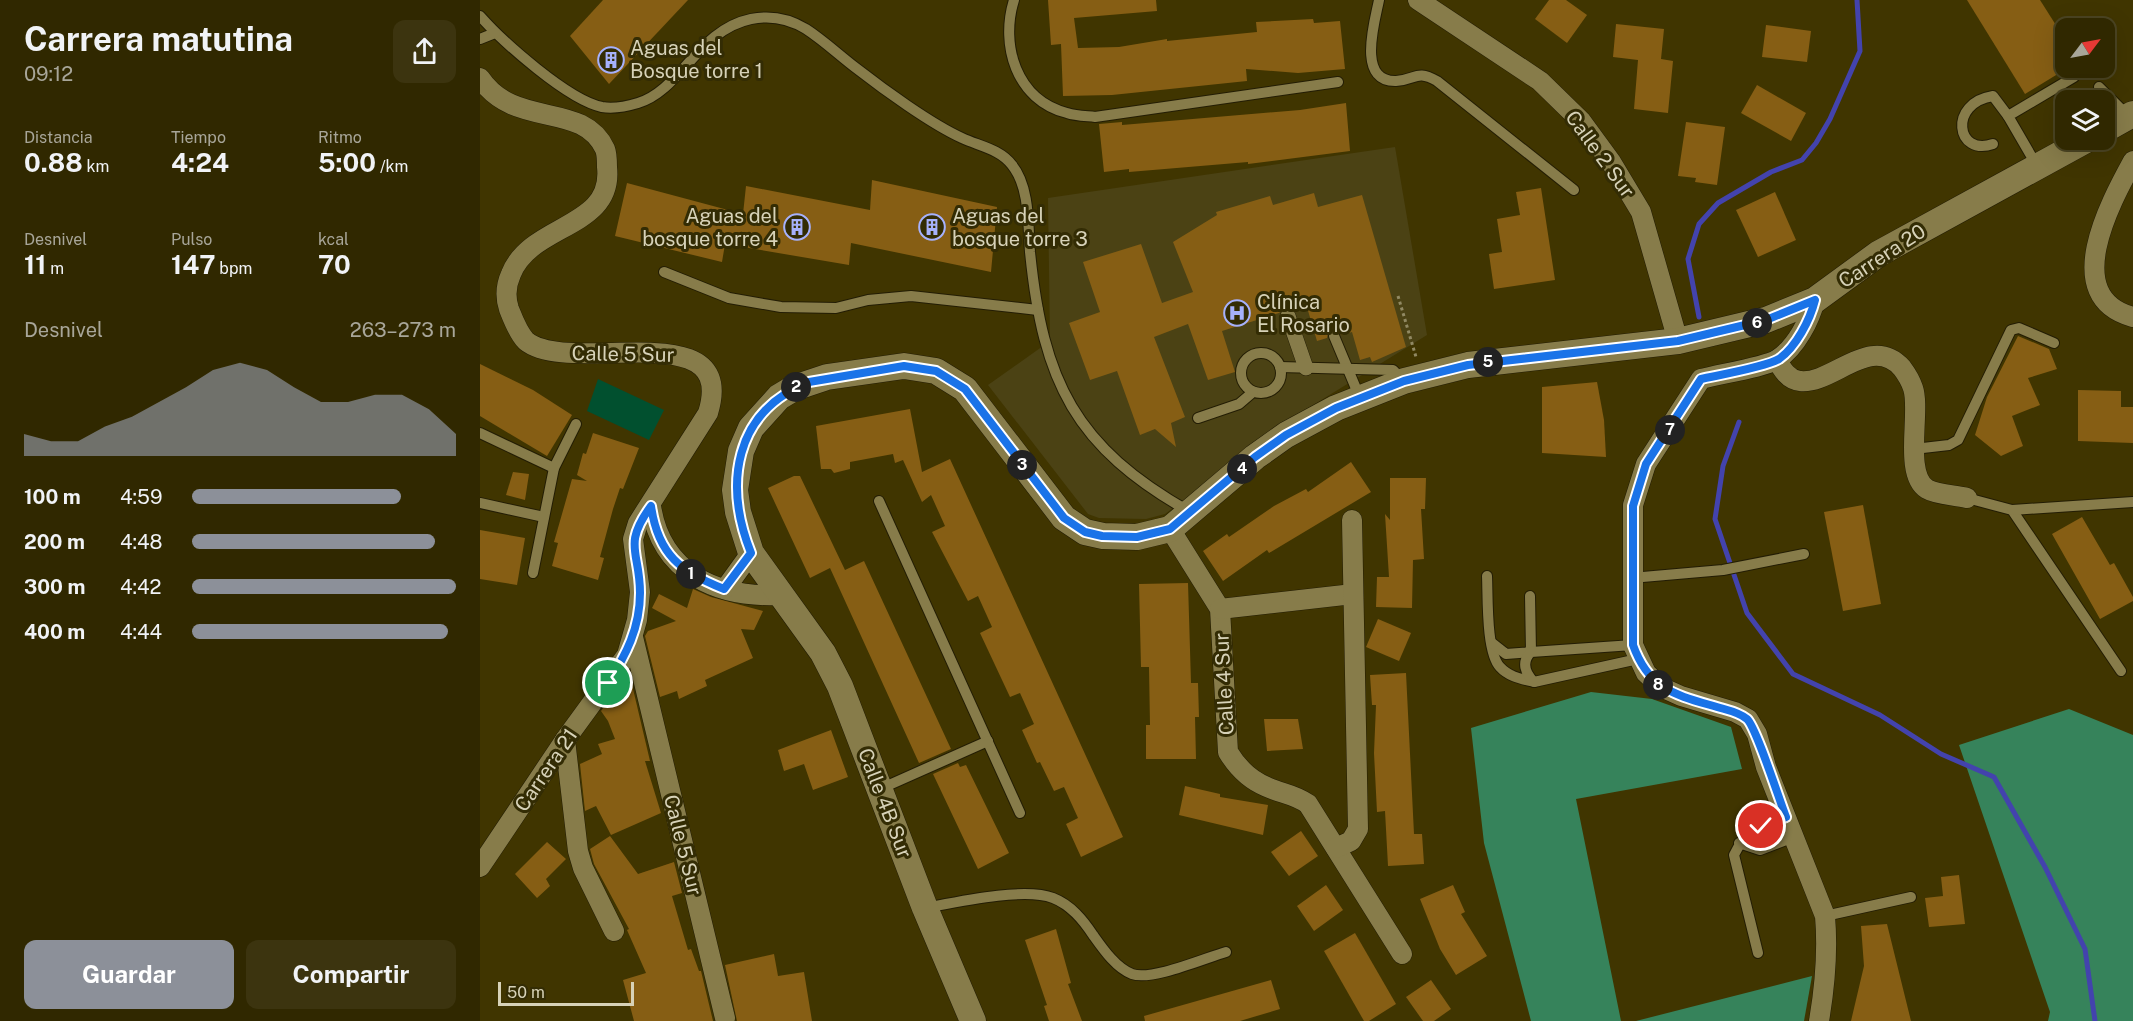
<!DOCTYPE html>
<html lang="es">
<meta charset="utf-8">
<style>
:root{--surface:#302800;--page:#3c340f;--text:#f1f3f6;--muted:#a8a699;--line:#4b4422;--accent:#8c9099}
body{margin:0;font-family:"Public Sans",sans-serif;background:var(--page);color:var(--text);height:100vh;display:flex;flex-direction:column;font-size:22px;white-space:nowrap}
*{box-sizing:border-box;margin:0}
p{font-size:20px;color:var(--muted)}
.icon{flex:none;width:33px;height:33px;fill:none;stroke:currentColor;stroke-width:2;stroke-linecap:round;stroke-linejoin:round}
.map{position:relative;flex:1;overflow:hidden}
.side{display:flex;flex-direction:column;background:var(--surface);width:480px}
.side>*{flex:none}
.needle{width:39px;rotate:58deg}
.tools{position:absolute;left:1575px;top:18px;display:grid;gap:12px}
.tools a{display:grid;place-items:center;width:60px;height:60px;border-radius:12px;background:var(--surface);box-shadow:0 6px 24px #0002,0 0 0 2px var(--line);font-size:30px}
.scale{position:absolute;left:18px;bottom:15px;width:136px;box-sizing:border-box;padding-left:6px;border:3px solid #d7d2b8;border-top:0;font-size:16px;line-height:21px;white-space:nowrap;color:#d7d2b8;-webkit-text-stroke:4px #332c04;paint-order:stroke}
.pin{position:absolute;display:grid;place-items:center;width:51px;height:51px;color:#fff;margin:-26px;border:3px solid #fff;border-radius:50%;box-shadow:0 2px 6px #0007}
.km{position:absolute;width:30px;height:30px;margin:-15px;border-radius:50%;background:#222;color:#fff;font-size:16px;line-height:30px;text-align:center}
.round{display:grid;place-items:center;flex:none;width:63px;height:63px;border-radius:12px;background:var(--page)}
.head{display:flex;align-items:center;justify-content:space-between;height:102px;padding:0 24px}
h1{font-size:33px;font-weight:700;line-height:45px}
.stats{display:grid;grid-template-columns:repeat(3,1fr);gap:9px;height:102px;padding:6px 24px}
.stats div{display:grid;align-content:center}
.stats b{font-size:26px;font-weight:700}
.stats small{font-size:16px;font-weight:400}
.stats p{font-size:16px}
.chart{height:168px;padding:12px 24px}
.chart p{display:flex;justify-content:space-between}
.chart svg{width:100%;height:108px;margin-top:6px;fill:var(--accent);opacity:.7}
.button{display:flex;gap:12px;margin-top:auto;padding:12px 24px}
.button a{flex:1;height:69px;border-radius:12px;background:var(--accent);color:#fff;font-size:24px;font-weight:700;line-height:69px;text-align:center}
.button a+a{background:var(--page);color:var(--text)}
ul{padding:0 24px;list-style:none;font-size:20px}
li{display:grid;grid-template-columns:96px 72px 1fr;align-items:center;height:45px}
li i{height:15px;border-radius:8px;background:var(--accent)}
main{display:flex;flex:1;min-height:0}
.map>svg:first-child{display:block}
.built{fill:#4b4214}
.green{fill:#01502f}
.forest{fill:#36835b}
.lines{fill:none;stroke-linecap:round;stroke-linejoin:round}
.stream{stroke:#4343ad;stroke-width:5}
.building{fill:#865e14}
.service-casing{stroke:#231d04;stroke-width:12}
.pedestrian-casing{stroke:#231d04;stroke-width:16}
.minor-casing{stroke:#231d04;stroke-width:21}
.tertiary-casing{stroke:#231d04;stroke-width:27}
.path{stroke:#918963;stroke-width:3;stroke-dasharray:3 3;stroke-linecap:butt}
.service{stroke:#877c4a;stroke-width:10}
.pedestrian{stroke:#877c4a;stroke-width:15}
.minor{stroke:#877c4a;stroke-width:20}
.tertiary{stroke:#877c4a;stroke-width:26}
.route-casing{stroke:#fff;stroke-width:12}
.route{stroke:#1a73e8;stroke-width:8}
.labels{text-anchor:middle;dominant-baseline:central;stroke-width:6;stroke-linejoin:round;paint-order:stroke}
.poi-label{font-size:20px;fill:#d7d2b8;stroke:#332c04;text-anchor:start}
.street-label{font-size:20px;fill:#d7d2b8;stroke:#332c04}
</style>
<main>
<section class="side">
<div class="head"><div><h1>Carrera matutina</h1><p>09:12</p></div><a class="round"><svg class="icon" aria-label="share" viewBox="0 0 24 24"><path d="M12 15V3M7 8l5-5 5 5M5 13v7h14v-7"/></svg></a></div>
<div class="stats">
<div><p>Distancia</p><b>0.88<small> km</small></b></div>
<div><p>Tiempo</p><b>4:24</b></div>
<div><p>Ritmo</p><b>5:00<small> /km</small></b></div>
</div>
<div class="stats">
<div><p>Desnivel</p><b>11<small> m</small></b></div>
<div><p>Pulso</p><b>147<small> bpm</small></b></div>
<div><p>kcal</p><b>70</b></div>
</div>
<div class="chart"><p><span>Desnivel</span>263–273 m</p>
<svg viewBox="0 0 160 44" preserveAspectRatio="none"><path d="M0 44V35L10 38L20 38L30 32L40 28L50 22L60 16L70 9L80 6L90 9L100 16L110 22L120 22L130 19L140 19L150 25L160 35V44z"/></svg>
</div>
<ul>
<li><b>100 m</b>4:59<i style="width:79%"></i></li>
<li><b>200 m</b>4:48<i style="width:92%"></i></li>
<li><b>300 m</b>4:42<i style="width:100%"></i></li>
<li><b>400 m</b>4:44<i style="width:97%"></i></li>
</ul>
<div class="button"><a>Guardar</a><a>Compartir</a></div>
</section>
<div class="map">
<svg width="1653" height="1021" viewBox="0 0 1653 1021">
<rect width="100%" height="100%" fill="#403500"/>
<path class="built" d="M915,147L947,335L812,418L685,514L666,519L619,518L608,514L508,385L570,341L568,198Z"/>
<path class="green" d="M118,379L184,410L169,440L107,411Z"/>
<g class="forest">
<path d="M1111,692L1172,699L1251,727L1262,769L1096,799L1141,1021H1051L1004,843L991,728Z"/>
<path d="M1589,709L1653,735V1021H1568L1570,1012L1479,745Z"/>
<path d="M1332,976L1324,1021H1156Z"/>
</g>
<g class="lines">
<g class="stream">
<path d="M1219,317L1208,259L1219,224L1238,203L1291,172L1322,160L1336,143L1350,119L1380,51L1377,0"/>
<path d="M1259,422L1243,466L1235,519L1267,613L1313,674L1400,715L1461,754L1514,777L1565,867L1605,949L1615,1021"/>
</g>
</g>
<g class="building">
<path d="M123,0H208L129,84L90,36Z"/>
<path d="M568,0H676L677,11L594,18L598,48L639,47L687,39V41L777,32L776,22L833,19L834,23L860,21L865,69L818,73L766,69L767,81L632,95L583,96L581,44L571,45Z"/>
<path d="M1069,0H1086L1107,15L1087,43L1055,19Z"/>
<path d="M1487,0H1560L1586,41V69L1545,94Z"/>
<path d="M1136,24L1184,29L1181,59L1193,61L1188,113L1154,109L1158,60L1133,57Z"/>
<path d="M1286,25L1331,31L1327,62L1282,57Z"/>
<path d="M1277,85L1326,113L1311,141L1261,113Z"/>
<path d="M866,103L870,151L768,164V162L649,172V169L624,172L619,124L642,122V125L820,110Z"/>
<path d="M1206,122L1245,127L1237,185L1215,182L1216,178L1198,176Z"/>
<path d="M392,180L517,207L511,272L371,243L369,265L245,244L242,262L135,236L147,183L263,214L266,186L390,210Z"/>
<path d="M1061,188L1075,280L1014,289L1009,254L1022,252L1017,219L1040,215L1036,192Z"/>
<path d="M1295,192L1316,240L1278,257L1256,210Z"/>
<path d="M834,193L838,207L882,195L926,347L892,362L890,357L880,360L872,332L862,335L858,330L852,329L848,332L847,338L837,341L826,304L814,308L805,307L799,313L742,331L755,372L728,380L708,324L674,337L705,417L691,423L696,447L675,429L660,435L637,371L610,380L589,323L620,312L603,262L661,244L682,303L713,292L693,242L737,215L736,212L790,196L793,205Z"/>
<path d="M1538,336L1569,349L1577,369L1548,378L1560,405L1532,416L1543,446L1521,456L1495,435L1507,397Z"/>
<path d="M0,364L53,390L92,415L67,456L0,416Z"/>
<path d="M1117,382L1124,420L1126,457L1062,453V387Z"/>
<path d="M1598,390L1641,391V407H1653V443L1598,441Z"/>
<path d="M430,409L442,472L470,459L643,837L601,857L586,824L598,818L584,787L574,791L560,762L557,763L542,730L554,724L540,693L530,697L500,633L512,627L498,596L488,601L452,532L465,526L451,495L442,502L423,460L415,463L413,454L370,462V469L354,473L351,469H341L336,426Z"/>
<path d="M113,433L159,448L143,489L140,488L133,509L120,557L124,558L118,580L72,566L78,543L74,542L92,479L107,481L97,475L103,453L106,454Z"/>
<path d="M871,462L891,492L789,553L787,550L743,581L723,551L747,534L749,537L794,506L826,489L828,492Z"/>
<path d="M33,472L49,474L45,500L26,495Z"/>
<path d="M314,476H320L365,570L384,561L471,749L439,763L350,568L330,578L288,488Z"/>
<path d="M910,478H946L945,509H941L944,559L933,560L932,608L896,607L897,577H909L905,514L910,520Z"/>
<path d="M1383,505L1401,604L1363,611L1344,512Z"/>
<path d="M1602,517L1630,565L1634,563L1653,597V601L1620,619L1572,534Z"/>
<path d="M0,530L45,538L37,585L0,579Z"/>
<path d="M708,583L711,683H718L719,717H715L716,759H666V725H670L669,667H661L659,584Z"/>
<path d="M213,589L231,597L283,611L274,630L261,629L273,658L225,680L227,686L199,699L197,691L180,697L165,636L168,631L196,621L172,608L179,594L207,608Z"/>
<path d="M898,619L931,633L919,661L886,647Z"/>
<path d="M149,672L170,761H165L181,813L131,835L116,806L105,811L100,764L122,754L118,744L135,739L128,721L121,711Z"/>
<path d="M926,673L934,834H942L944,864L908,866L905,811L897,812L894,753L896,705H892L890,675Z"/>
<path d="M784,719H818L823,749L787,751Z"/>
<path d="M351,730L368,777L333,790L324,764L304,771L298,750Z"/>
<path d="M478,763L480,767L486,765L529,853L498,869L453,774Z"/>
<path d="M705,786L740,794V797L788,805L783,835L699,815Z"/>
<path d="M821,831L838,856L809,876L791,852Z"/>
<path d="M130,836L158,874L194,862L202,893L192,896L208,950L211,949L219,971H221L233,1021H154L143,980L166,973L147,930L149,929L114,864L110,849Z"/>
<path d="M67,842L86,859L66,879L70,886L57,898L35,874Z"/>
<path d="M1479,875L1485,924L1449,927L1445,898L1463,896L1461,877Z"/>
<path d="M846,885L863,910L834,931L817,906Z"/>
<path d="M973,885L985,912L981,914L1007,956L976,975L960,949L940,899Z"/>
<path d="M1407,924L1431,1021H1371L1384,966L1381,926Z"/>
<path d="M576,929L591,983L588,984L602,1021H569L564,1006L567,1005L545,940Z"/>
<path d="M875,933L916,1004L889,1021H884L844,951Z"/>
<path d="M294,954L298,976L324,972L332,1021H257L245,965Z"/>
<path d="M791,980L800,1009L760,1021H665L664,1016Z"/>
<path d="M951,980L971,1009L954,1021H943L926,997Z"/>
</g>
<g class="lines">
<g class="service-casing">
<g id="service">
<path d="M534,0C520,45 536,100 587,113C596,116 606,116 615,117L858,82"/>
<path d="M899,0C895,21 876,82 916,81C936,80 936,69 957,81L1094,190"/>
<path d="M0,16C23,42 88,100 122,107C133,109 148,106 158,103C201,90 218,30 271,19C291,15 308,18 326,29C343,40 359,55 376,68C403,89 451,124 482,138C499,146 520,149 532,165C550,187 548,226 550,252C563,382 595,447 710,512"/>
<path d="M0,39L15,33"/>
<path d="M1619,87L1648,116"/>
<path d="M1513,144C1476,157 1468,103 1513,96L1528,116"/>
<path d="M1557,166L1528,116L1594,77"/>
<path d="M184,272L249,298L301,307L356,308L388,300L431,296L558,310"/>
<path d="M854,336L880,398"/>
<circle cx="781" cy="373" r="20"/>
<path d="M800,367L913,370L924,381"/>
<path d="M718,418L759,404L773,392"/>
<path d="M0,433L74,468"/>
<path d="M1434,449L1469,445L1478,440L1531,330L1539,328L1574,343"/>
<path d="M1487,498L1532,510L1641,671"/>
<path d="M399,501L540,813"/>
<path d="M0,503L64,517"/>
<path d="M1532,510L1653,502"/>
<path d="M53,573L74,468L96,424"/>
<path d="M1007,576C1008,597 1006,652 1020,667C1029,677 1042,679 1054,682"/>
<path d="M1151,578L1243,570L1324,554"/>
<path d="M1012,643L1026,654L1051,652L1050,596"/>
<path d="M1153,645L1051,652C1041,662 1045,673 1054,682L1158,659"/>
<path d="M400,789L508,741"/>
<path d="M1259,843L1280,850L1314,837"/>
<path d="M445,908C477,902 544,887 573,898C591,905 603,920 613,935C623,949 636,968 652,974C672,981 725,958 746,952"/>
<path d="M1345,916L1431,897"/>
<path d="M1278,953L1254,855C1265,831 1282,826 1306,817"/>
</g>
</g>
<g class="pedestrian-casing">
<path id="pedestrian" d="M808,316L826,368"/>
</g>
<g class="minor-casing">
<g id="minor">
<path d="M938,0L1060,81L1101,121L1131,162L1161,212L1198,341"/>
<path d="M0,78C35,130 102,100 125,149C127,154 127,161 127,167C134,229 51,223 31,274C26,285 25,297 29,309C33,319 38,333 46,341C90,377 259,312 228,413L158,523L153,539L160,592L157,620L147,655L85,740L0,867"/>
<path d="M1653,161C1630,203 1579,297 1653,317"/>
<path d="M1335,300C1330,320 1316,347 1298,359C1286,367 1239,374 1221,379L1166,464L1153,505V645L1166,673L1181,687L1201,696L1255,712L1268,719L1277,734L1286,767L1345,916C1348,951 1345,986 1339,1021"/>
<path d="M1297,360C1302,369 1308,380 1320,381C1352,385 1391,333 1422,368C1425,372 1431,382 1433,388C1441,411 1423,474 1447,489C1457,495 1476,495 1487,498"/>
<path d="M171,506C181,573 237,598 300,595"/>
<path d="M690,529L740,609L748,752C757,767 770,780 787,787C802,794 814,794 828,804L922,954"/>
<path d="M245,589L271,553"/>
<path d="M740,609L873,594"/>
<path d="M153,637L245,1018"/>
<path d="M85,740L98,851L103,868L134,931"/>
<path d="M856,848L871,841L878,829L872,520"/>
</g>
</g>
<g class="tertiary-casing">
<g id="tertiary">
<path d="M1624,130L1653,114"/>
<path d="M493,1021L445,908L360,686L343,653L271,553L258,512L255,490L261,451L271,428L299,397L314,388L347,377L424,366L456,371L485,389L584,518L605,532L623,536L657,537L690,529L775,457L806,435L856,408L924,381L988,365L1198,341L1286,320L1335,300L1398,254L1606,140"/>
</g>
</g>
<path class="path" d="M918,296L936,357"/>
<use href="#service" class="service"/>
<use href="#pedestrian" class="pedestrian"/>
<use href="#minor" class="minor"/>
<use href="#tertiary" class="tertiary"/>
</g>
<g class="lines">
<g class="route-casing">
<path id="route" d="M128,683C146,655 160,628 160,593C160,551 142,546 171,506C178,555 201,572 244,589L271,553C244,485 253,412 329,382L424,366L456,371L485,389L584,518L605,532L622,536L657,537L690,529L775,457L806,435L856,408L924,381L988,365L1198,341L1286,320L1335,300C1330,320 1316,347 1299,359C1286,367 1239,375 1221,379L1166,464L1153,506V645C1169,690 1196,695 1237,707C1247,710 1259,712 1267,719C1276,727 1299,799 1306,817L1281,826"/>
</g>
<use href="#route" class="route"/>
</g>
<defs>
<g id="building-ring" transform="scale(1.35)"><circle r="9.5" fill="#332c04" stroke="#a6b1fc" stroke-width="1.5"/><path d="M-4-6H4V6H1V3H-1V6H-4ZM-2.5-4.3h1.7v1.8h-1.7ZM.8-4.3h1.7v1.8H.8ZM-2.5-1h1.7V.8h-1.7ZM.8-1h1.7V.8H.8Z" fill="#a6b1fc"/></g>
<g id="hospital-ring" transform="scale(1.35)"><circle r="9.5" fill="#332c04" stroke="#a6b1fc" stroke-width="1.5"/><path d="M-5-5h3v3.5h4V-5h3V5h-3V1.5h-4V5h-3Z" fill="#a6b1fc"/></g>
</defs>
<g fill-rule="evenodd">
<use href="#building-ring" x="131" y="60"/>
<use href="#building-ring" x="317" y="227"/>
<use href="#building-ring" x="452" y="227"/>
<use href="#hospital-ring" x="757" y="313"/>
</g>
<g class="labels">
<g class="poi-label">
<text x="150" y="48">Aguas del<tspan x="150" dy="23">Bosque torre 1</tspan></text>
<text x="298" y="216" text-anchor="end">Aguas del<tspan x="298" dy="23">bosque torre 4</tspan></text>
<text x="472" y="216">Aguas del<tspan x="472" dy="23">bosque torre 3</tspan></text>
<text x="777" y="302">Clínica<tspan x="777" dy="23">El Rosario</tspan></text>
</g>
<g class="street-label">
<text transform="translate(1120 154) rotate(54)">Calle 2 Sur</text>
<text transform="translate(1402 256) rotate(-33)">Carrera 20</text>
<text transform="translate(143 354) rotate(1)">Calle 5 Sur</text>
<text transform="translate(744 684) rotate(-93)">Calle 4 Sur</text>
<text transform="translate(66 770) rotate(-56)">Carrera 21</text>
<text transform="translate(405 803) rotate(69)">Calle 4B Sur</text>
<text transform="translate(203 845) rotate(76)">Calle 5 Sur</text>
</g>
</g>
</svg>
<div class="tools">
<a><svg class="needle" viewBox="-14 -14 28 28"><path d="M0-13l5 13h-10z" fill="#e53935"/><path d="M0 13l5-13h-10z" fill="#a8a699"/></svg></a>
<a><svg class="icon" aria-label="layers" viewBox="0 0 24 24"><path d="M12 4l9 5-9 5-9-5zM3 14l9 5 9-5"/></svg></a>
</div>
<div class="scale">50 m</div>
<div class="pin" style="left:128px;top:683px;background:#1e9e55"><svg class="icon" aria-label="arrive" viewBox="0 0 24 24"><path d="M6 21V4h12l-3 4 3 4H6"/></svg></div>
<div class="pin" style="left:1281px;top:826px;background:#d93025"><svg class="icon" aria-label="check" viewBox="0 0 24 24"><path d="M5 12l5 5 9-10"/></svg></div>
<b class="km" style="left:211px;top:574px">1</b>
<b class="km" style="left:316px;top:387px">2</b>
<b class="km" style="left:542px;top:465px">3</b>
<b class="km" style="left:762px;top:469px">4</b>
<b class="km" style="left:1008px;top:362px">5</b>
<b class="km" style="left:1277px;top:323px">6</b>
<b class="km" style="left:1190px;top:430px">7</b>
<b class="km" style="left:1178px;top:685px">8</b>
</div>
</main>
